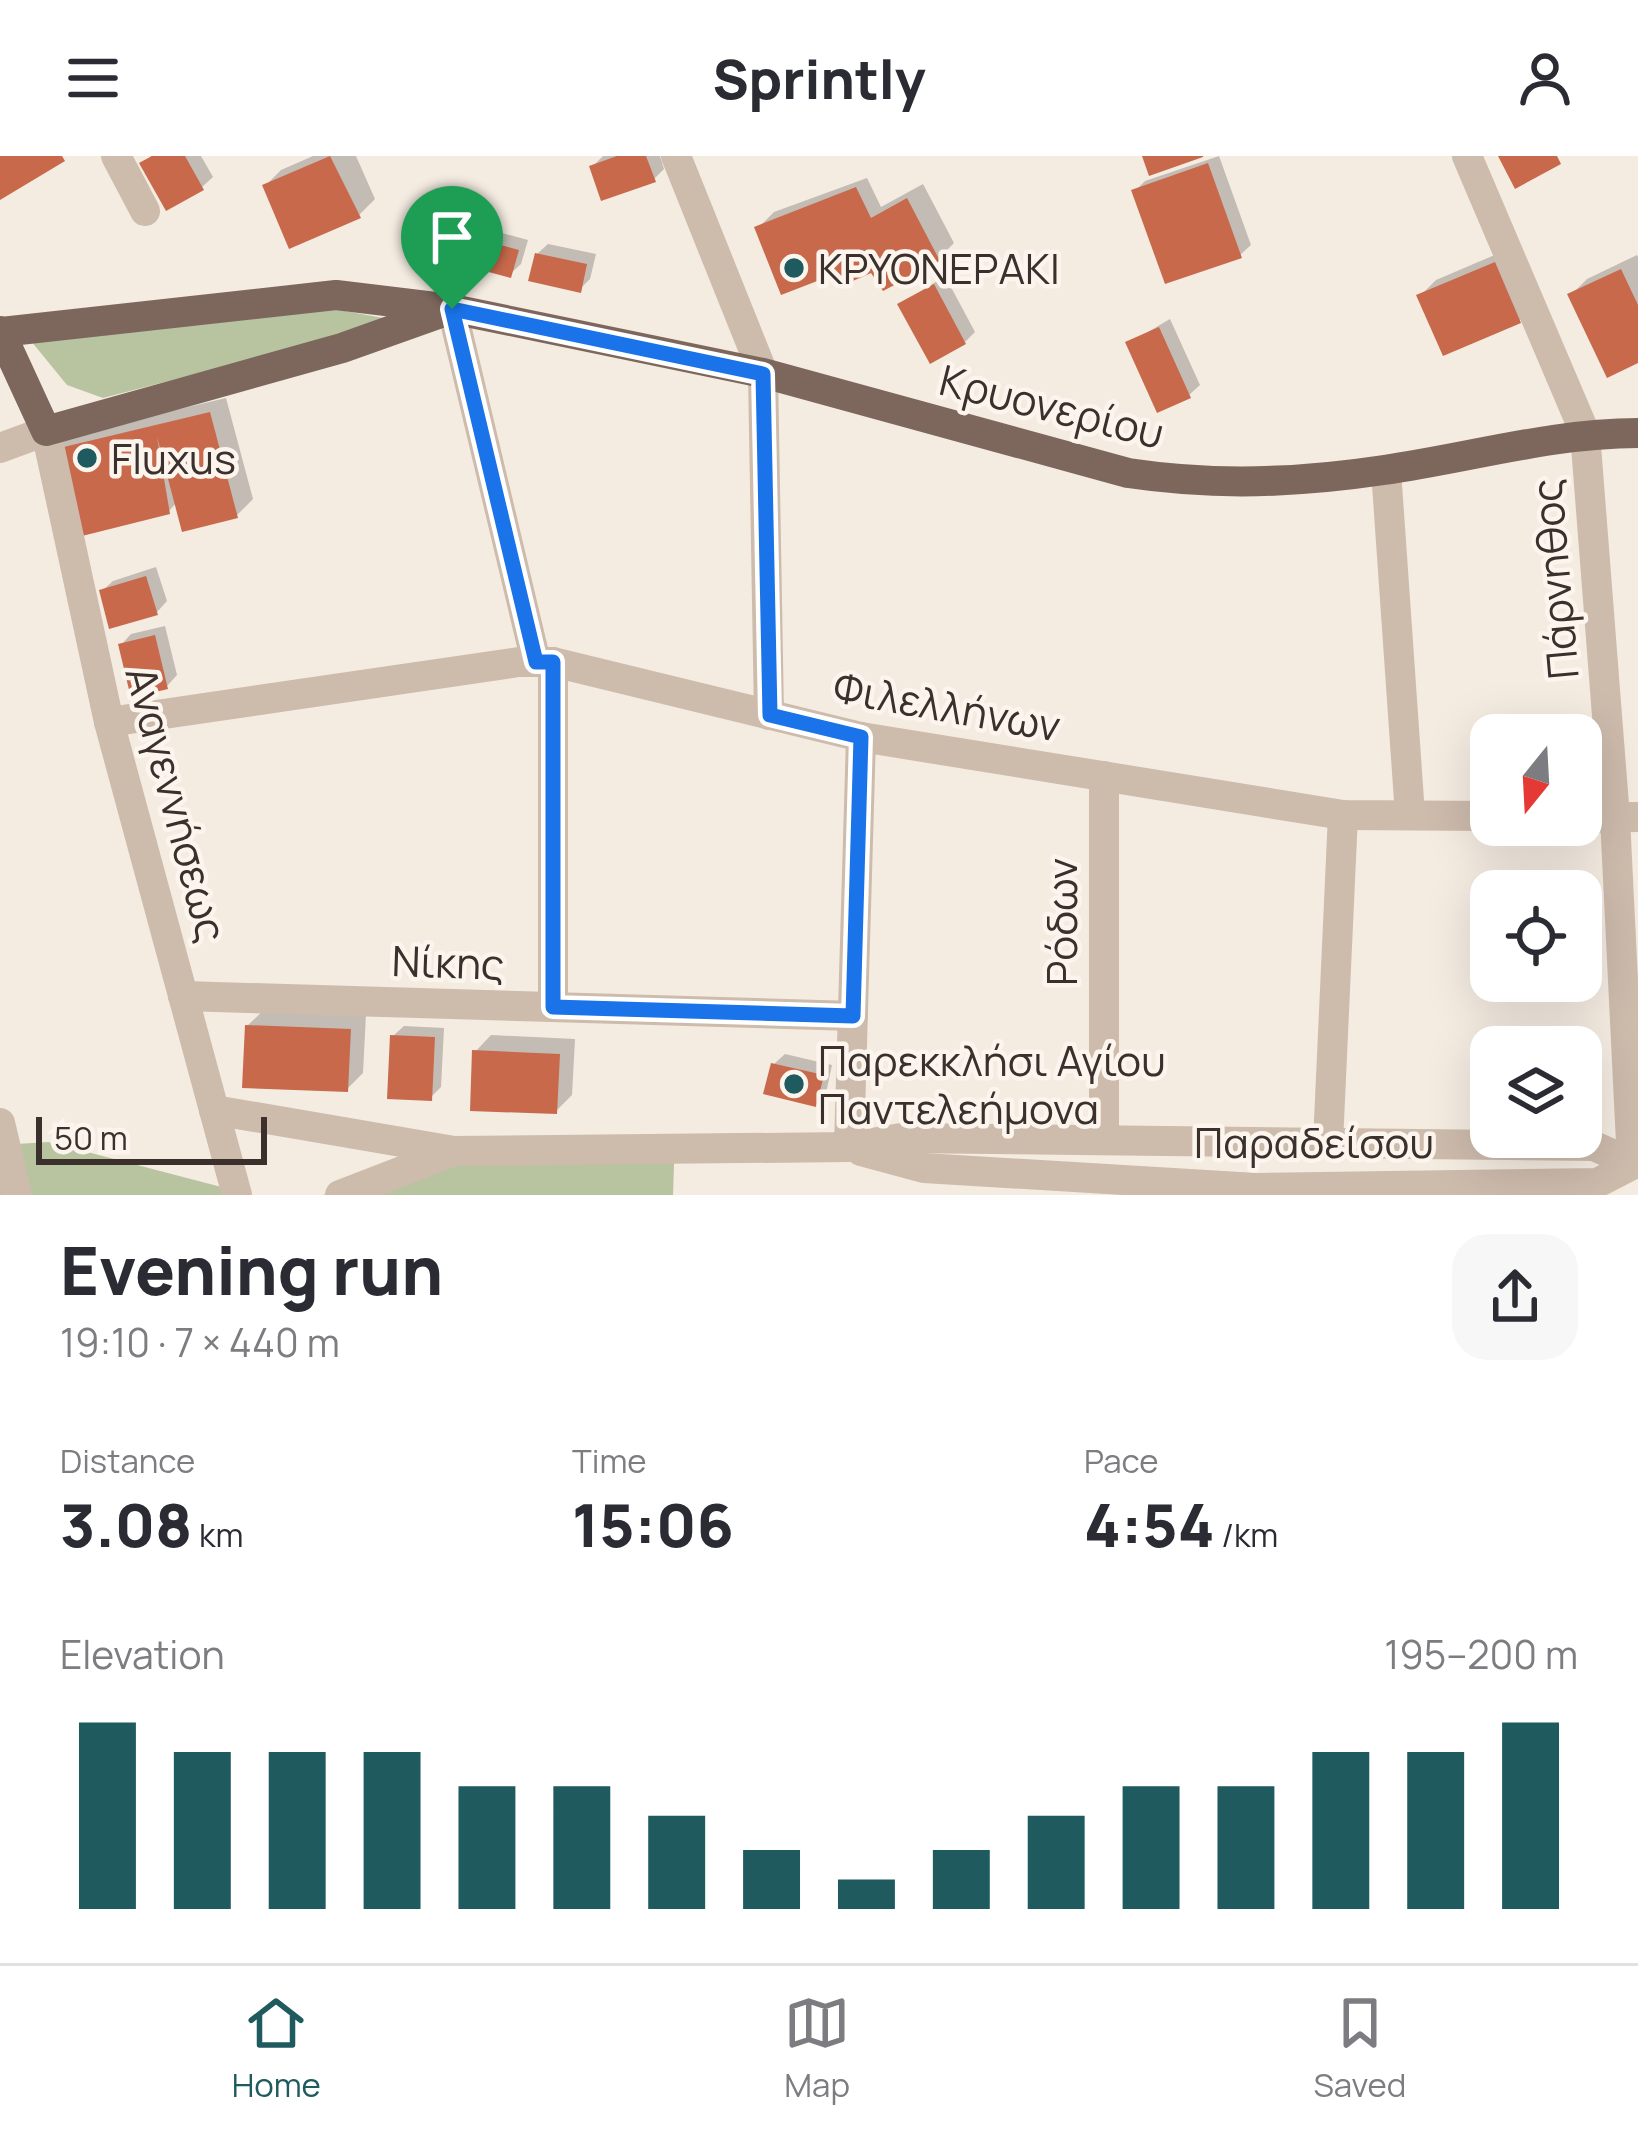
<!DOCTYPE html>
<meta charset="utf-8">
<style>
:root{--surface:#fff;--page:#f7f7f7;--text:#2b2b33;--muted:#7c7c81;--line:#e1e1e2;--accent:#1f5a5e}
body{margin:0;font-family:Manrope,sans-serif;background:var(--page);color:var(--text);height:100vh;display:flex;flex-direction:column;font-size:45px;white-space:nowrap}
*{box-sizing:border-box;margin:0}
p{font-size:39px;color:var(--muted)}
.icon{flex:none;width:66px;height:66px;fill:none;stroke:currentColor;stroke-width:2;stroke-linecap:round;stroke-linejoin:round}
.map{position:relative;height:1039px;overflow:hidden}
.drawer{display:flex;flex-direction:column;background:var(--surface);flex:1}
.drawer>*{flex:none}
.needle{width:78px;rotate:198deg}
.fabs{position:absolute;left:1470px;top:558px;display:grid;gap:24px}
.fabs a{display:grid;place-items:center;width:132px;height:132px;border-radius:24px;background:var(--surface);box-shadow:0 12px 48px #0002;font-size:60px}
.scale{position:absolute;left:36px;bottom:30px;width:231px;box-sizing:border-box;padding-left:12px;border:6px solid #3b302b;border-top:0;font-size:33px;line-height:42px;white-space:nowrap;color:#3b302b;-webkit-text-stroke:9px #fbf5ee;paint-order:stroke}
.pin{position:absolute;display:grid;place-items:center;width:102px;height:102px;color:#fff;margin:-123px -51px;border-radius:50% 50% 50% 0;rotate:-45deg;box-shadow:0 0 12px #0007}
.pin .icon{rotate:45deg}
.round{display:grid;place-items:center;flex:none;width:126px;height:126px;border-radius:36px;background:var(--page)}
.head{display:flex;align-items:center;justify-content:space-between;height:204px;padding:0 60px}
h1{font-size:66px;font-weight:800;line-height:90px}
.metrics{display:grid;grid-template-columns:repeat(3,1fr);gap:18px;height:204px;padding:12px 60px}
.metrics div{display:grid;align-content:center}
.metrics b{font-size:60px;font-weight:800}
.metrics small{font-size:33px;font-weight:400}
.metrics p{font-size:33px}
.chart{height:336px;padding:24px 60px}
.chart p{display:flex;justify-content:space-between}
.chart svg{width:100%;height:216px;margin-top:12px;stroke:var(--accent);stroke-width:6}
header{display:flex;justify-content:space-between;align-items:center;height:156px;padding:0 60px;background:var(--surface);font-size:54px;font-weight:800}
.tabs{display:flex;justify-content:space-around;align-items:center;height:168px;border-top:3px solid var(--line);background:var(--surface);font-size:33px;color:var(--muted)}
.tabs a{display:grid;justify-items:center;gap:6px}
.tabs .on{color:var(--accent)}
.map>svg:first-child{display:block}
.green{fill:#b8c4a0}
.shadow{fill:#0003}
.building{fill:#c8694b}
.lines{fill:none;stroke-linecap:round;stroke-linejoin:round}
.minor{stroke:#cdbbac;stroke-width:30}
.major{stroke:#7d675c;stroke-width:30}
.route-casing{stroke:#fff;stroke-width:24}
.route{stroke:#1a73e8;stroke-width:15}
.poi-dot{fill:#1f5a5e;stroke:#fbf5ee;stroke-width:4.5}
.labels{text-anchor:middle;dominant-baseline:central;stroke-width:9;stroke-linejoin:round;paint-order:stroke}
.poi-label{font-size:42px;fill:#3b302b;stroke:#fbf5ee;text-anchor:start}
.street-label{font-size:42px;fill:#3b302b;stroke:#fbf5ee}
</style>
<header><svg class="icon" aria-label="menu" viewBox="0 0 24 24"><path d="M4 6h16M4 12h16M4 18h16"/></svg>Sprintly<svg class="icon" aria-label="person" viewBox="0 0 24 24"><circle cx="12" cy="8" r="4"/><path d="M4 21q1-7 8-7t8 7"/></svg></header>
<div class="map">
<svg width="1638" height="1039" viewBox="0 0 1638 1039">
<rect width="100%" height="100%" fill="#f4ebe1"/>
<g class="green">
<path d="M334,153L400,165L103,242L67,229L31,185Z"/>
<path d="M49,986L252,1039H0V989Z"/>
<path d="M454,995L674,1007L673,1039H323Z"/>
</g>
<g class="shadow">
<path d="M151,0H201L213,21L202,31L143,8Z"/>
<path d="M313,0H356L375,43L359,59L265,30L281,14Z"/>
<path d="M603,0H660L664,13L654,23L592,11Z"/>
<path d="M1219,0L1251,89L1240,99L1135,35L1145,25Z"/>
<path d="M867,22L881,51L923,28L954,87L938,103L841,110L758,72L774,56Z"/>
<path d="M480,71L528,84L521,108L510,118L469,82Z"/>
<path d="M548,88L596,98L590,123L580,133L537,98Z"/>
<path d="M1511,92L1535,149L1519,165L1420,140L1436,124Z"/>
<path d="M1637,99L1638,101V204L1571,139L1587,123Z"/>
<path d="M945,120L975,176L965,186L901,148Z"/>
<path d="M1170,163L1200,229L1189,239L1129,187Z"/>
<path d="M226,242L253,343L237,359L177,346L169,355L50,296L66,280Z"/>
<path d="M156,411L167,445L157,456L102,435L113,425Z"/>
<path d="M165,470L177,519L167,530L121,489L131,478Z"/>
<path d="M264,854L366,858L363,917L347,933L247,870Z"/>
<path d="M404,870L444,872L441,931L430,942L393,880Z"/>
<path d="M491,879L575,883L572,939L556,955L475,896Z"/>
<path d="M785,898L832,909L826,937L815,948L774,908Z"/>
</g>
<g class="building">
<path d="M0,0H62L65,5L0,44Z"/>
<path d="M152,0H185L204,34L166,55L139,7Z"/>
<path d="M330,0L361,62L289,93L262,29Z"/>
<path d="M617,0H646L656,26L601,45L589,10Z"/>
<path d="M1142,0H1203V1L1149,20Z"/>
<path d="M1498,0H1557L1561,8L1515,33Z"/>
<path d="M1208,7L1242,102L1165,128L1131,34Z"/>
<path d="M856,31L871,62L907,42L940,105L883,135L871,117L846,128L838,117L781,139L754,71Z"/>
<path d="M467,80L519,94L511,122L459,108Z"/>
<path d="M535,97L587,108L581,137L528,125Z"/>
<path d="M1495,106L1521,167L1443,200L1416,139Z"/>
<path d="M1621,113L1638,149V207L1607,222L1567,138Z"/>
<path d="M934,128L966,188L930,208L897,148Z"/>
<path d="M1159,171L1191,242L1157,257L1125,186Z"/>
<path d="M210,256L238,362L182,376L157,281L170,358L70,383L47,295Z"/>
<path d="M146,420L158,459L109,473L99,434Z"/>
<path d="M155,479L168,533L131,542L118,488Z"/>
<path d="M245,869L351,873L348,936L242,932Z"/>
<path d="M390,879L435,881L432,945L387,943Z"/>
<path d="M472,894L560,898L557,958L470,955Z"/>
<path d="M771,907L824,919L816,951L763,938Z"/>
</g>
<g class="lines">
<g class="minor">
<path d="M116,0L145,55"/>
<path d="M676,0L763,217L769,559"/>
<path d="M1467,0L1585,277L1615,662L1632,1007"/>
<path d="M452,153L536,506"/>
<path d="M0,292L46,275L109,566L237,1039"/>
<path d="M1386,314L1410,659"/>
<path d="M553,506V851"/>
<path d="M109,566L519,506H553L861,581L1343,659L1491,660"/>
<path d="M1104,620V984"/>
<path d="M1581,662L1638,661"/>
<path d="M183,840L853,860"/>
<path d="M214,954L454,995"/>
<path d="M0,967L17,1039"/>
<path d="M1328,987L1343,659"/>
<path d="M849,991L861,581"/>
<path d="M861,995L924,1012L1256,1032L1597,1027L1638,1006"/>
<path d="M340,1039L454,995L849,991L901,982L1594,990L1632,1007"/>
</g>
<g class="major">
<path d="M0,175L46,275L342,192L446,155"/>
<path d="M1,176L336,139L452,153L763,217L1128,317C1215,330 1297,327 1384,314C1469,302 1552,277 1638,277"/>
</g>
</g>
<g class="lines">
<g class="route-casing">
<path id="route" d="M452,153L763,218L770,559L861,581L853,860L553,851V506H536Z"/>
</g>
<use href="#route" class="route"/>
</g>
<g class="poi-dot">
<circle cx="794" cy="112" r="12"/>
<circle cx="87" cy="302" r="12"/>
<circle cx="794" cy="928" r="12"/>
</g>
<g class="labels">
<g class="poi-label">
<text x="818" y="112">ΚΡΥΟΝΕΡΑΚΙ</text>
<text x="111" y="302">Fluxus</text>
<text x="818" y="904">Παρεκκλήσι Αγίου<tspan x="818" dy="48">Παντελεήμονα</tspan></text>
</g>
<g class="street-label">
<text transform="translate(1052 250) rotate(14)">Κρυονερίου</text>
<text transform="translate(1554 423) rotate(-95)">Πάρνηθος</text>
<text transform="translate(947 550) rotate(10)">Φιλελλήνων</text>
<text transform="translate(177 648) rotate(75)">Αναγεννήσεως</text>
<text transform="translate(1061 766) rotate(-90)">Ρόδων</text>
<text transform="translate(448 806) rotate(2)">Νίκης</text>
<text x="1314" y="986">Παραδείσου</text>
</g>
</g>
</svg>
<div class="fabs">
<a><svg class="needle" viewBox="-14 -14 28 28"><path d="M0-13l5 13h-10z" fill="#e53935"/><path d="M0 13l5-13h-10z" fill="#7c7c81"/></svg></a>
<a><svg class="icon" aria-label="locate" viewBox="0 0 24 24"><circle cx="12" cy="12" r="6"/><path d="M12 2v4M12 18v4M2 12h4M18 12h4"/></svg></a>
<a><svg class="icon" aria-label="layers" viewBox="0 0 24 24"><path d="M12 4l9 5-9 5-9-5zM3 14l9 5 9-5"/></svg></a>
</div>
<div class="scale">50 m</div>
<div class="pin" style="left:452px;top:153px;background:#1e9e55"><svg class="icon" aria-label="arrive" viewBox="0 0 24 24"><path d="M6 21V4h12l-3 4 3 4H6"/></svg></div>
</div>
<section class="drawer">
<div class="head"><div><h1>Evening run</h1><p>19:10 · 7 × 440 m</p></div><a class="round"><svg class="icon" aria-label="share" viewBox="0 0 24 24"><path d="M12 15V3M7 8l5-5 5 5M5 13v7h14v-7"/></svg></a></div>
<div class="metrics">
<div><p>Distance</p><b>3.08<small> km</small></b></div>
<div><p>Time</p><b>15:06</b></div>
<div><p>Pace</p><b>4:54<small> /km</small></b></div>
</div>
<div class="chart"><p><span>Elevation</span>195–200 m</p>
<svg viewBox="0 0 160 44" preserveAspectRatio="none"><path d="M5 44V6M15 44V12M25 44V12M35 44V12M45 44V19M55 44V19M65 44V25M75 44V32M85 44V38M95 44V32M105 44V25M115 44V19M125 44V19M135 44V12M145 44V12M155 44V6"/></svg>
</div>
</section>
<nav class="tabs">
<a class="on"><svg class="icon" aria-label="home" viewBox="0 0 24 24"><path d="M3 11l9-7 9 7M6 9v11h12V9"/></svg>Home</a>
<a><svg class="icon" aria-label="map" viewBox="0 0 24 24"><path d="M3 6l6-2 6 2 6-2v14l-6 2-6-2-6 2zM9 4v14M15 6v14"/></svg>Map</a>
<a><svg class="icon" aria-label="saved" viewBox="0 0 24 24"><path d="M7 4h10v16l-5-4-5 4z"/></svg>Saved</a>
</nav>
